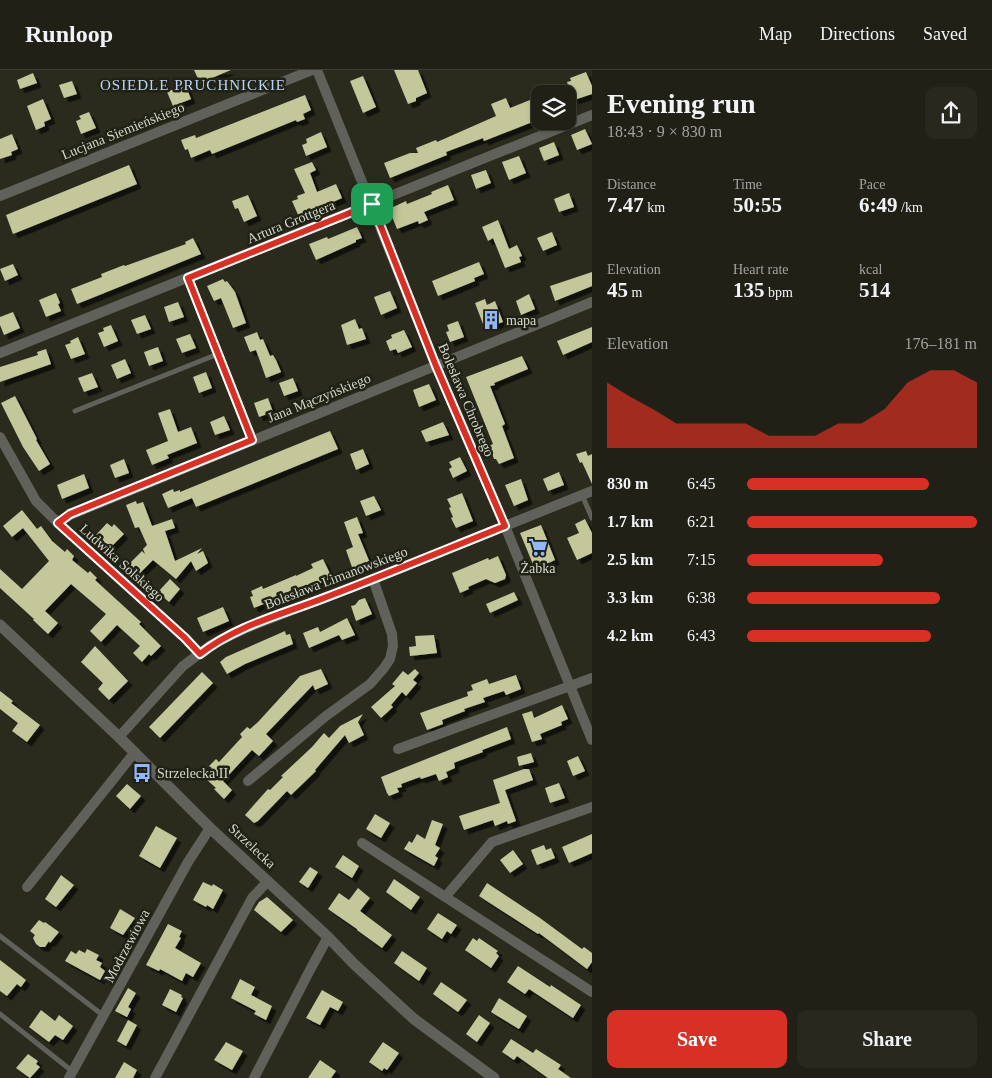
<!DOCTYPE html>
<meta charset="utf-8">
<style>
:root{--surface:#202016;--page:#28281f;--text:#f1f3f6;--muted:#a2a3a1;--line:#3d3e35;--accent:#d93025}
body{margin:0;font-family:"Times New Roman",serif;background:var(--page);color:var(--text);height:100vh;display:flex;flex-direction:column;font-size:19px;white-space:nowrap}
*{box-sizing:border-box;margin:0}
p{font-size:16px;color:var(--muted)}
.icon{flex:none;width:28px;height:28px;fill:none;stroke:currentColor;stroke-width:2;stroke-linecap:round;stroke-linejoin:round}
.map{position:relative;flex:1;overflow:hidden}
.panel{display:flex;flex-direction:column;background:var(--surface);width:400px}
.panel>*{flex:none}
.fabs{position:absolute;left:531px;top:15px;display:grid;gap:10px}
.fabs a{display:grid;place-items:center;width:45px;height:45px;border-radius:10px;background:var(--surface);box-shadow:0 1px 4px #0004,0 0 0 1px var(--line);font-size:25px}
.pin{position:absolute;display:grid;place-items:center;width:42px;height:42px;color:#fff;margin:-21px;border-radius:10px;box-shadow:0 2px 8px #0006}
.round{display:grid;place-items:center;flex:none;width:52px;height:52px;border-radius:10px;background:var(--page)}
.overview{display:flex;align-items:center;justify-content:space-between;height:85px;padding:0 15px}
h1{font-size:28px;font-weight:800;line-height:38px}
.figures{display:grid;grid-template-columns:repeat(3,1fr);gap:8px;height:85px;padding:5px 15px}
.figures div{display:grid;align-content:center}
.figures b{font-size:21px;font-weight:800}
.figures small{font-size:14px;font-weight:400}
.figures p{font-size:14px}
.chart{height:140px;padding:10px 15px}
.chart p{display:flex;justify-content:space-between}
.chart svg{width:100%;height:90px;margin-top:5px;fill:var(--accent);opacity:.7}
.primary-button{display:flex;gap:10px;margin-top:auto;padding:10px 15px}
.primary-button a{flex:1;height:58px;border-radius:10px;background:var(--accent);color:#fff;font-size:20px;font-weight:800;line-height:58px;text-align:center}
.primary-button a+a{background:var(--page);color:var(--text)}
ul{padding:0 15px;list-style:none;font-size:16px}
li{display:grid;grid-template-columns:80px 60px 1fr;align-items:center;height:38px}
li i{height:12px;border-radius:6px;background:var(--accent)}
header{display:flex;align-items:center;gap:30px;box-sizing:border-box;height:70px;padding:0 25px;background:var(--surface);border-bottom:1px solid var(--line)}
header strong{font-size:24px}
nav{display:flex;gap:28px;margin-inline-start:auto;font-size:18px}
main{display:flex;flex:1;min-height:0}
.map>svg:first-child{display:block}
.building{fill:#c3c799;filter:url(#shadow)}
.lines{fill:none;stroke-linecap:round;stroke-linejoin:round}
.service{stroke:#60615a;stroke-width:5}
.minor{stroke:#60615a;stroke-width:10}
.tertiary{stroke:#60615a;stroke-width:11}
.route-casing{stroke:#fff;stroke-width:10}
.route{stroke:#d93025;stroke-width:6}
.labels{text-anchor:middle;dominant-baseline:central;stroke-width:5;stroke-linejoin:round;paint-order:stroke}
.street-label{font-size:14px;fill:#d5d6cd;stroke:#202214}
.poi-label{font-size:14px;fill:#d5d6cd;stroke:#202214;text-anchor:start}
.neighbourhood-label{font-size:15px;letter-spacing:1px;fill:#bcd2f9;stroke:#202214}
</style>
<header>
<strong>Runloop</strong>
<nav><a>Map</a><a>Directions</a><a>Saved</a></nav>
</header>
<main>
<div class="map">
<svg width="592" height="1008" viewBox="0 0 592 1008">
<defs>
<filter id="shadow"><feDropShadow dx="4.5" dy="4.5" stdDeviation="0" flood-color="#0009"/></filter>
</defs>
<rect width="100%" height="100%" fill="#2a2b1d"/>
<g class="building">
<path d="M194,0H231L200,13Z"/>
<path d="M394,0H418L427,23L416,28V31L408,34Z"/>
<path d="M586,2L592,16V24L574,30L571,24H548L568,15L567,12L571,11L570,8Z"/>
<path d="M33,3L37,13L20,19L17,10Z"/>
<path d="M363,6L376,37L363,43L350,11Z"/>
<path d="M72,11L77,24L64,28L59,15Z"/>
<path d="M185,14L191,29L173,36L167,22Z"/>
<path d="M305,25L311,40L303,44L305,49L297,52L296,50L212,84L210,80L191,88L188,79L185,80L181,70L195,65L196,68Z"/>
<path d="M540,26V49L484,71L483,68L446,82L447,85L390,108L384,93L410,83H418L416,78L436,70L437,72L496,46L491,34L506,28L510,38Z"/>
<path d="M43,29L51,49L44,52L45,56L36,60L27,36Z"/>
<path d="M89,42L96,58L81,64L76,51L81,49L79,46Z"/>
<path d="M585,59L592,74L577,80L571,65Z"/>
<path d="M321,62L327,77L306,86L302,75L307,73L306,69Z"/>
<path d="M12,64L18,79L11,82L12,85L0,89V69Z"/>
<path d="M554,72L559,85L544,91L539,78Z"/>
<path d="M519,86L526,103L509,110L502,92Z"/>
<path d="M312,92L316,100L310,103L317,122L336,114L342,128L299,147L292,131L298,129L297,126L305,123L294,99Z"/>
<path d="M129,95L137,114L13,164L6,145Z"/>
<path d="M486,100L491,113L476,119L471,105Z"/>
<path d="M448,115L454,130L424,142L428,150L419,154L418,151L397,159L389,139L406,131L407,134L432,124L431,122Z"/>
<path d="M569,123L574,137L559,142L554,129Z"/>
<path d="M248,125L257,146L244,152L238,138L235,139L232,131Z"/>
<path d="M498,150L509,179L517,175L522,186L519,187L521,192L505,198L493,168L488,171L482,157Z"/>
<path d="M357,157L362,168L356,170V172L316,190L309,174L327,167L328,169Z"/>
<path d="M552,162L557,175L543,181L537,168Z"/>
<path d="M193,168L201,184L77,234L71,219L102,207L101,204L124,195L125,196L186,174L185,172Z"/>
<path d="M479,192L484,204L474,208L475,211L438,226L432,211Z"/>
<path d="M13,194L18,205L5,211L0,199Z"/>
<path d="M592,202V216L555,231L550,216Z"/>
<path d="M223,209L225,212L227,211L235,222L246,253L233,258L221,228L214,231L207,216Z"/>
<path d="M390,221L397,238L381,245L374,227Z"/>
<path d="M56,223L60,233L58,234L61,241L46,247L39,230Z"/>
<path d="M529,224L535,239L521,245L516,231Z"/>
<path d="M485,229L487,235L495,231L503,252L488,257L486,253L483,254L475,233Z"/>
<path d="M178,232L184,247L169,252L164,237Z"/>
<path d="M13,242L20,258L4,265L0,255V247Z"/>
<path d="M145,245L151,259L137,264L131,250Z"/>
<path d="M355,249L359,259L362,258L366,269L347,275L341,255Z"/>
<path d="M458,251L464,267L450,272L446,262L449,261L447,255Z"/>
<path d="M111,255L118,271L104,277L98,263L104,261L103,258Z"/>
<path d="M592,257V272L563,285L557,271Z"/>
<path d="M404,260L412,277L398,283L396,279L390,281L386,271L392,268L391,265Z"/>
<path d="M257,262L260,270L263,269L270,286L273,285L276,290L281,302L266,308L256,280L250,282L244,267Z"/>
<path d="M190,264L196,278L182,283L176,269Z"/>
<path d="M78,267L85,284L71,289L65,275L71,273L70,271Z"/>
<path d="M158,277L163,291L149,296L144,282Z"/>
<path d="M46,279L51,294L0,312V297L38,285L37,282Z"/>
<path d="M522,286L528,299L494,313L495,315L490,316L505,354L502,356L514,388L499,394L496,389H494L489,376L493,374L466,307Z"/>
<path d="M125,289L131,303L117,309L111,295Z"/>
<path d="M206,302L212,318L199,323L193,307Z"/>
<path d="M92,303L98,317L84,322L78,308Z"/>
<path d="M293,308L298,321L284,326L279,313Z"/>
<path d="M429,314L436,330L419,337L413,320Z"/>
<path d="M15,326L37,369L36,370L50,394L39,401L23,377L1,333Z"/>
<path d="M268,328L273,342L259,347L254,333Z"/>
<path d="M170,339L178,362L191,357L197,373L167,385L169,388L152,395L146,380L168,371L158,343Z"/>
<path d="M224,346L230,360L215,365L210,352Z"/>
<path d="M443,352L449,365L426,372L421,361Z"/>
<path d="M330,361L338,379L196,437L192,428L168,438L162,424L173,419L174,422L180,420V422Z"/>
<path d="M363,379L369,394L356,400L350,384Z"/>
<path d="M586,381L588,386L592,384V414L582,392L580,393L576,384Z"/>
<path d="M460,387L467,401L453,408L449,399L452,397L449,392Z"/>
<path d="M124,389L129,403L115,408L110,395Z"/>
<path d="M559,402L564,415L548,421L543,409Z"/>
<path d="M84,404L89,418L62,429L57,415Z"/>
<path d="M521,409L528,430L514,436L505,415Z"/>
<path d="M462,423L473,451L456,458L451,448L453,447L449,438L451,437L447,429Z"/>
<path d="M374,426L381,440L366,446L360,431Z"/>
<path d="M136,431L137,434L143,432L152,456L172,449L175,458L165,461L175,491L202,478L197,484L203,481L208,493L196,501L191,491L176,509L153,490L139,504L129,494L142,481L145,484L143,479L147,475L139,457L135,458L126,435Z"/>
<path d="M22,440L37,459L41,456L52,471L65,482L67,479L74,486L72,490L88,503L90,501L97,508L95,510L141,552L139,554L161,576L151,586L149,584L142,592L133,583L140,576L117,555L101,572L90,561L106,544L71,514L45,541L58,553L48,564L33,550L34,549L0,518V499L22,519L49,491L23,458L12,467L3,456Z"/>
<path d="M357,447L363,463L358,464L370,493L353,500L346,480L353,477L344,452Z"/>
<path d="M585,449L592,463V483L577,490L567,468L579,463L575,454Z"/>
<path d="M107,453L112,457L114,454L124,464L110,478L96,465Z"/>
<path d="M541,455L555,490L535,499L520,463Z"/>
<path d="M498,486L506,505L505,509L495,513L486,509L468,517L469,519L460,523L452,503L488,488L489,490Z"/>
<path d="M323,489L332,508L294,525L293,522L254,538L250,527L253,526L251,521L262,516L263,519L296,505V506L313,498L311,494Z"/>
<path d="M170,509L180,519L169,532L158,522Z"/>
<path d="M514,522L518,530L490,543L486,534Z"/>
<path d="M365,528L372,544L356,551L351,536L355,535L359,530Z"/>
<path d="M223,537L229,551L203,562L197,548Z"/>
<path d="M347,548L355,565L342,570L339,565L309,578L303,563L318,557L320,562Z"/>
<path d="M285,561L286,565L290,564L293,574L245,594L227,604L220,592L226,587Z"/>
<path d="M434,565L437,583L410,586L409,577L416,576L415,566Z"/>
<path d="M95,576L128,611L109,630L98,619L103,613L81,592Z"/>
<path d="M321,599L328,614L315,620L313,615L266,664L273,671L259,686L252,680L223,711L232,720L224,729L214,719L216,718L204,707L212,698L209,696L216,689L219,692L242,667L240,664L247,657L250,659L258,652L300,606Z"/>
<path d="M415,599L419,603L413,610L417,613L406,626L402,622L391,635L393,637L381,648L371,637L395,616L392,614L403,601L408,605Z"/>
<path d="M202,602L213,613L160,668L149,657Z"/>
<path d="M516,605L521,619L506,625L504,621L483,628L485,632L464,639L465,641L442,650L443,654L427,660L420,643L468,626L467,622L473,620L471,615L487,609L489,614Z"/>
<path d="M0,621L13,631L11,633L40,655L27,672L12,661L18,653L0,639Z"/>
<path d="M562,635L568,649L561,652L562,655L540,664L542,669L532,672L522,644L532,641L534,648Z"/>
<path d="M363,644L358,652L364,665L349,673L345,665L315,700L316,701L291,725L287,721L258,751L254,753L245,745L268,719L270,720L283,707L281,706L312,677L324,663L329,668L340,656Z"/>
<path d="M507,657L511,669L482,680L483,682L456,692L454,693L455,698L446,702L448,707L439,711L436,704L421,709L420,707L401,714L402,717L397,718L399,722L389,726L387,723L381,707Z"/>
<path d="M531,683L534,692L519,696L517,687Z"/>
<path d="M578,686L585,701L573,706L567,691Z"/>
<path d="M524,699H529L533,710L505,720L516,751L508,754L507,751L495,756L493,750L464,760L459,746L500,733L493,710Z"/>
<path d="M559,713L565,728L550,733L545,718Z"/>
<path d="M127,714L141,726L130,739L116,726Z"/>
<path d="M375,744L390,753L381,768L366,759Z"/>
<path d="M432,750L443,754L435,775L440,778L435,786L438,788L434,796L404,779L409,771L412,773L417,764L425,769Z"/>
<path d="M156,756L177,768L160,798L139,786Z"/>
<path d="M592,764V783L569,793L562,777Z"/>
<path d="M544,775L546,780L551,778L555,788L537,795L531,780Z"/>
<path d="M513,780L523,794L510,803L500,790Z"/>
<path d="M343,785L359,796L352,808L335,797Z"/>
<path d="M310,797L318,802L308,818L299,812Z"/>
<path d="M61,805L74,815L56,837L45,829Z"/>
<path d="M394,809L420,827L411,840L386,822Z"/>
<path d="M203,812L212,816L213,814L223,820L213,839L207,835L206,837L193,830Z"/>
<path d="M487,813L540,848L582,879L584,877L592,883V892L587,899L539,863L538,864L479,826Z"/>
<path d="M358,818L370,828L360,841L392,865L382,878L357,860V859L328,839L339,823L349,830Z"/>
<path d="M267,827L293,850L281,862L254,840L259,832Z"/>
<path d="M120,839L135,848L123,865L110,858Z"/>
<path d="M438,843L457,855L451,864L447,861L442,869L427,859Z"/>
<path d="M39,850L44,853L45,852L59,862L50,873L49,871L45,877H40L36,874L33,868L35,865L30,861Z"/>
<path d="M168,854L182,861L179,867L181,868L175,878L201,893L193,907L186,903L182,911L160,899L159,901L146,895Z"/>
<path d="M473,868L477,871L479,868L498,881L496,883L499,886L491,898L465,880Z"/>
<path d="M87,879L99,885L96,890L102,893L100,897L105,901L100,910L65,891L71,881L76,884L79,880L85,883Z"/>
<path d="M402,881L427,898L419,911L394,893Z"/>
<path d="M0,890L26,910L21,917L17,914L7,926L0,921Z"/>
<path d="M518,896L550,917L551,915L581,935L573,948L529,919L525,924L507,912Z"/>
<path d="M240,909L255,917L251,925L272,936L266,950L254,944L256,941L231,928Z"/>
<path d="M441,912L467,930L458,942L433,924Z"/>
<path d="M128,918L136,923L128,937L131,939L127,947L115,941Z"/>
<path d="M170,919L182,925L181,927L183,928L176,942L162,935Z"/>
<path d="M322,920L343,932L338,941L330,937L320,955L306,948Z"/>
<path d="M499,928L527,946L519,959L491,942Z"/>
<path d="M41,940L55,951L59,945L73,956L63,970L55,965L49,972L29,957Z"/>
<path d="M479,945L490,953L477,972L466,964Z"/>
<path d="M128,950L137,955L126,976L117,971Z"/>
<path d="M511,969L533,983L536,979L561,995L558,999L571,1008H548L517,986L514,990L502,982Z"/>
<path d="M226,972L243,981L232,1000L214,990Z"/>
<path d="M383,972L399,983L387,1000L384,998L382,1001L369,992Z"/>
<path d="M28,984L38,991L36,994L40,997L30,1008L16,998Z"/>
<path d="M320,990L336,1001L331,1008H308Z"/>
<path d="M124,992L137,1000L133,1008H115Z"/>
</g>
<g class="lines">
<g class="service">
<path d="M75,341L218,284"/>
<path d="M582,425L592,448"/>
<path d="M0,866L104,946"/>
<path d="M0,944L72,1001"/>
</g>
<g class="minor">
<path d="M317,0L436,296L505,456L592,670"/>
<path d="M0,126L312,0"/>
<path d="M188,208L252,370"/>
<path d="M0,283L592,45"/>
<path d="M0,367L36,431L58,453L185,568L200,584"/>
<path d="M58,453L70,445L592,232"/>
<path d="M119,667L183,596L211,575L246,558L373,509L592,421"/>
<path d="M398,679L592,608"/>
<path d="M248,711L326,646L370,614L384,598L390,589L393,576L392,564L373,509"/>
<path d="M362,773L592,922"/>
<path d="M27,817L135,682"/>
<path d="M446,826L492,772L592,737"/>
<path d="M69,1008L188,792L210,758"/>
<path d="M155,1008L252,828L268,811"/>
<path d="M254,1008L311,898L328,867"/>
</g>
<path class="tertiary" d="M0,555L119,667L210,758L328,867L355,895L414,949L494,1008"/>
</g>
<g class="lines">
<g class="route-casing">
<path id="route" d="M372,134L436,296L505,456C445,480 385,505 324,528C283,544 235,556 200,584L185,568L58,453L70,444L252,370L188,208Z"/>
</g>
<use href="#route" class="route"/>
</g>
<defs>
<g id="building-bare" transform="scale(1.5)"><path d="M-4-6H4V6H1V3H-1V6H-4ZM-2.5-4.3h1.7v1.8h-1.7ZM.8-4.3h1.7v1.8H.8ZM-2.5-1h1.7V.8h-1.7ZM.8-1h1.7V.8H.8Z" fill="#92b7fd" stroke="#202214" stroke-width="2.5" paint-order="stroke"/></g>
<g id="supermarket-bare" transform="scale(1.5)"><path d="M-6-5.5h2.5l.6 2H6L4.5 2H-2.5L-4.4-4H-6ZM-1.5 3.2a1.3 1.3 0 1 0 .1 0ZM3 3.2a1.3 1.3 0 1 0 .1 0Z" fill="#92b7fd" stroke="#202214" stroke-width="2.5" paint-order="stroke"/></g>
<g id="bus-bare" transform="scale(1.5)"><path d="M-5-6H5V4H4V6H2V4H-2V6H-4V4H-5ZM-3.5-4V0h7V-4ZM-3.5 1.2v1.5H-2V1.2ZM2 1.2v1.5H3.5V1.2Z" fill="#92b7fd" stroke="#202214" stroke-width="2.5" paint-order="stroke"/></g>
</defs>
<g fill-rule="evenodd">
<use href="#building-bare" x="491" y="250"/>
<use href="#supermarket-bare" x="538" y="477"/>
<use href="#bus-bare" x="142" y="703"/>
</g>
<g class="labels">
<g class="street-label">
<text transform="translate(123 61) rotate(-22)">Lucjana Siemieńskiego</text>
<text transform="translate(291 152) rotate(-22)">Artura Grottgera</text>
<text transform="translate(319 328) rotate(-22)">Jana Mączyńskiego</text>
<text transform="translate(466 330) rotate(67)">Bolesława Chrobrego</text>
<text transform="translate(122 493) rotate(42)">Ludwika Solskiego</text>
<text transform="translate(336 508) rotate(-21)">Bolesława Limanowskiego</text>
<text transform="translate(252 776) rotate(43)">Strzelecka</text>
<text transform="translate(127 876) rotate(-62)">Modrzewiowa</text>
</g>
<g class="poi-label">
<text x="506" y="250">mapa</text>
<text x="538" y="498" text-anchor="middle">Żabka</text>
<text x="157" y="703">Strzelecka II</text>
</g>
<g class="neighbourhood-label">
<text x="193" y="15">OSIEDLE PRUCHNICKIE</text>
</g>
</g>
</svg>
<div class="fabs">
<a><svg class="icon" aria-label="layers" viewBox="0 0 24 24"><path d="M12 4l9 5-9 5-9-5zM3 14l9 5 9-5"/></svg></a>
</div>
<div class="pin" style="left:372px;top:134px;background:#1e9e55"><svg class="icon" aria-label="arrive" viewBox="0 0 24 24"><path d="M6 21V4h12l-3 4 3 4H6"/></svg></div>
</div>
<section class="panel">
<div class="overview"><div><h1>Evening run</h1><p>18:43 · 9 × 830 m</p></div><a class="round"><svg class="icon" aria-label="share" viewBox="0 0 24 24"><path d="M12 15V3M7 8l5-5 5 5M5 13v7h14v-7"/></svg></a></div>
<div class="figures">
<div><p>Distance</p><b>7.47<small> km</small></b></div>
<div><p>Time</p><b>50:55</b></div>
<div><p>Pace</p><b>6:49<small> /km</small></b></div>
</div>
<div class="figures">
<div><p>Elevation</p><b>45<small> m</small></b></div>
<div><p>Heart rate</p><b>135<small> bpm</small></b></div>
<div><p>kcal</p><b>514</b></div>
</div>
<div class="chart"><p><span>Elevation</span>176–181 m</p>
<svg viewBox="0 0 160 44" preserveAspectRatio="none"><path d="M0 44V12L10 19L20 25L30 32L40 32L50 32L60 32L70 38L80 38L90 38L100 32L110 32L120 25L130 12L140 6L150 6L160 12V44z"/></svg>
</div>
<ul>
<li><b>830 m</b>6:45<i style="width:79%"></i></li>
<li><b>1.7 km</b>6:21<i style="width:100%"></i></li>
<li><b>2.5 km</b>7:15<i style="width:59%"></i></li>
<li><b>3.3 km</b>6:38<i style="width:84%"></i></li>
<li><b>4.2 km</b>6:43<i style="width:80%"></i></li>
</ul>
<div class="primary-button"><a>Save</a><a>Share</a></div>
</section>
</main>
